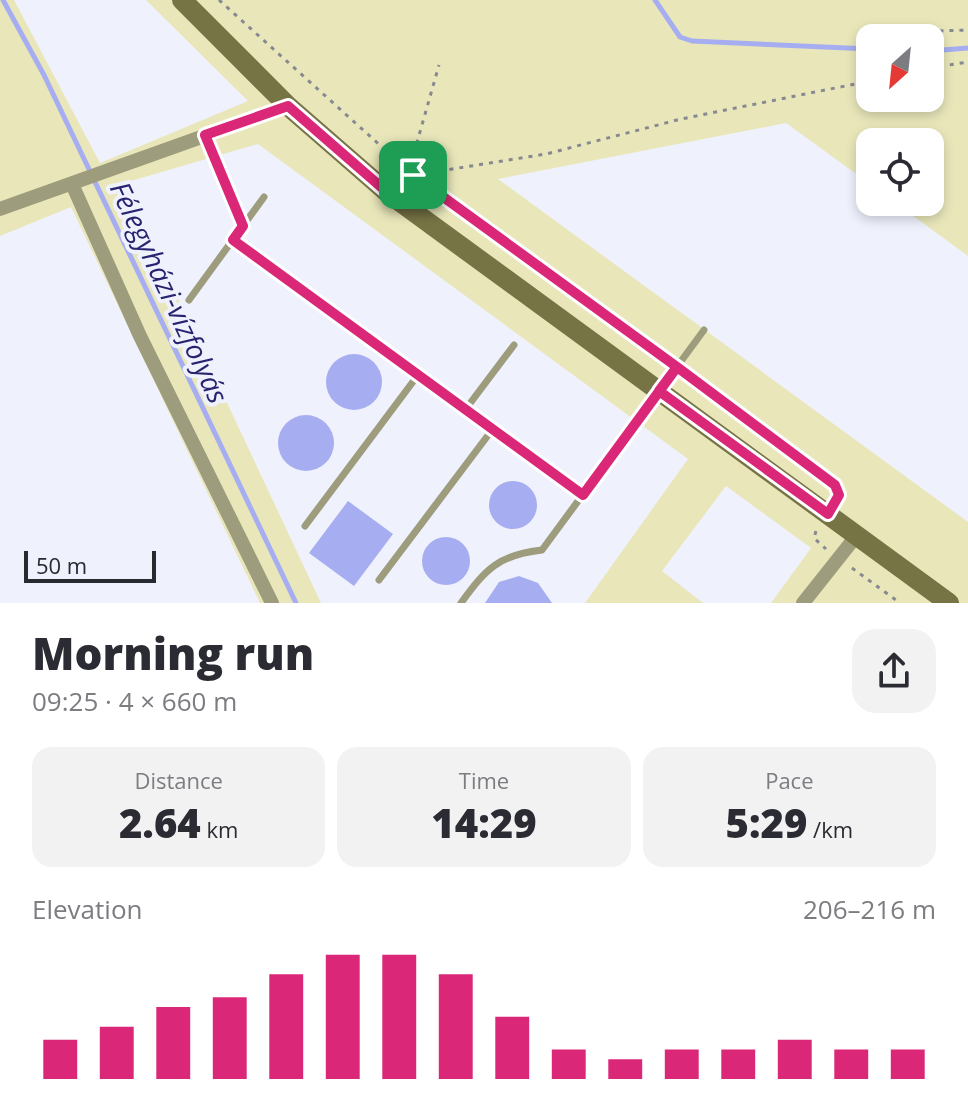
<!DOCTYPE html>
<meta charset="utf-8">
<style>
:root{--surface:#fff;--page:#f2f2f3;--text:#2b2b33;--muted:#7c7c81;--accent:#db2777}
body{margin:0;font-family:"Open Sans",sans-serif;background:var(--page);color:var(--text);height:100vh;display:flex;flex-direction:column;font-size:30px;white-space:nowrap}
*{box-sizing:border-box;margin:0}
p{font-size:26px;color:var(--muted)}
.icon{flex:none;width:44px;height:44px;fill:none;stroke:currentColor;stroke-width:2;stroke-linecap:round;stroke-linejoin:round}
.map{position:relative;height:603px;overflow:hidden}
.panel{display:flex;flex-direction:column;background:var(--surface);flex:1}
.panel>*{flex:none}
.needle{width:52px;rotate:207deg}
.tools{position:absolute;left:856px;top:24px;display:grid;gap:16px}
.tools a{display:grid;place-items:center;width:88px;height:88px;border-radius:16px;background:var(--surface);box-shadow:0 4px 12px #0003;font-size:40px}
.scale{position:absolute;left:24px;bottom:20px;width:132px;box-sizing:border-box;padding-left:8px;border:4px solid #292a2f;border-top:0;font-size:22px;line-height:28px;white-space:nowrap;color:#292a2f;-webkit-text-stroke:6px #eff1fd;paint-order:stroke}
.pin{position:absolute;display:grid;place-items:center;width:68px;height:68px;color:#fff;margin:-34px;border-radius:16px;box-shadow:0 4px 12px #0006}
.round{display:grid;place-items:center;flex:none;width:84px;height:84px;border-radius:24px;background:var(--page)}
.headline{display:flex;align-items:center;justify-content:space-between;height:136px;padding:0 32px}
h1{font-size:44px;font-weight:800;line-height:60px}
.metrics{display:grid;grid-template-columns:repeat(3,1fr);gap:12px;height:136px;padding:8px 32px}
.metrics div{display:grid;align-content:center;border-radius:20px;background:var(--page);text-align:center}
.metrics b{font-size:40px;font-weight:800}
.metrics small{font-size:22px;font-weight:400}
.metrics p{font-size:22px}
.chart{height:224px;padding:16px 32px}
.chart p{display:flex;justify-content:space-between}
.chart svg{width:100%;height:144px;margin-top:8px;stroke:var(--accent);stroke-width:6}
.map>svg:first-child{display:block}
.green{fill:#e9e7ba;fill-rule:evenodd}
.water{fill:#a6aef1}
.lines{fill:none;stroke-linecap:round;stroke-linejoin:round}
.stream{stroke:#a6aef1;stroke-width:5}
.path{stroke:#878991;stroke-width:3;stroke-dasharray:4 6;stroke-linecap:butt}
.service{stroke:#9d9c7d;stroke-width:7}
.minor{stroke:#9d9c7d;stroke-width:14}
.secondary{stroke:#767345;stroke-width:20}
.route-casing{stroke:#fff;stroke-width:16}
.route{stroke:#db2777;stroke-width:10}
.labels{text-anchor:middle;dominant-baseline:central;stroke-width:8;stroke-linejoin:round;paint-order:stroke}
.water-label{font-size:28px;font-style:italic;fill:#27236f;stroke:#eff1fd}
</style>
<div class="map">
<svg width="968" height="603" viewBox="0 0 968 603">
<rect width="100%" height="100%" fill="#eff1fd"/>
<path class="green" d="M0,0H14L100,163L248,101L146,0H968V256L894,202H930V142H870V184L786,123L498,179L968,522V603H771L811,548L726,486L662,571L703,603H585L688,459L258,144L124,183L321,603H260L71,207L0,236ZM870,38H930V98H870Z"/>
<g class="water">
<circle cx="354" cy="382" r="28"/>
<circle cx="306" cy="443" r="28"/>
<circle cx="513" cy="505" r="24"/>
<path d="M348,501L393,534L354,586L309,553Z"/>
<circle cx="446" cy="561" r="24"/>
<path d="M519,576L538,583L552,603H485L499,582Z"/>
</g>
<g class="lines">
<g class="stream">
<path d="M3,0L44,75L296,603"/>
<path d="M655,0L680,37L692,41L870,49"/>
<path d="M930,51L968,48"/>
</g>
<g class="path">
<path d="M219,0L413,175L667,360"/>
<path d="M921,38L936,31L968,30"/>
<path d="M930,68L968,62"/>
<path d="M421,172L414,153L439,65"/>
<path d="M401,181L421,174L546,154L681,119L870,81"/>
<path d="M686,374L828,478L838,490V498"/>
<path d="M816,531L814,538L826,549"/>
<path d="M852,568L900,603"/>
</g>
<g class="service">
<path d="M205,135L243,226"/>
<path d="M233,240L583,495"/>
<path d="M189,300L264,197"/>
<path d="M465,410L514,345"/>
<path d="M305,526L418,375"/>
<path d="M379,580L492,430"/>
<path d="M461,603C486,569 498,555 542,550L704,330"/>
</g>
<g class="minor">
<path d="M72,184L140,336L272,603"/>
<path d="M0,209L288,106"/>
<path d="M803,603L857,535"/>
</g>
<path class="secondary" d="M182,0L288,106L388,193L949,603"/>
</g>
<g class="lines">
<g class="route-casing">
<path id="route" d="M413,175L388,193L288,106L205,135L243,226L233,240L583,495L677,367L835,485L839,495L828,514L659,391L677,367L413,175"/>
</g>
<use href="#route" class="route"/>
</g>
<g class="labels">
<g class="water-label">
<text transform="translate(170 292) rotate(65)">Félegyházi-vízfolyás</text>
</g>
</g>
</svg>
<div class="tools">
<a><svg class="needle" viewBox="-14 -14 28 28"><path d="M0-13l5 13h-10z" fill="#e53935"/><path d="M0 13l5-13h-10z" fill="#7c7c81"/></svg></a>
<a><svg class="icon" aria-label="locate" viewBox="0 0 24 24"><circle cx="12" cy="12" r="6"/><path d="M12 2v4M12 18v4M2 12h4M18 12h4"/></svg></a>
</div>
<div class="scale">50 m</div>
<div class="pin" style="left:413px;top:175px;background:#1e9e55"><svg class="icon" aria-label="arrive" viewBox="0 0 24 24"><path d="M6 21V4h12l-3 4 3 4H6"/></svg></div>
</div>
<section class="panel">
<div class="headline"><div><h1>Morning run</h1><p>09:25 · 4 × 660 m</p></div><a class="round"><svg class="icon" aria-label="share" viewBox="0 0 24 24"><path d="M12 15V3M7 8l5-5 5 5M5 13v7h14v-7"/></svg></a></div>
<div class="metrics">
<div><p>Distance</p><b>2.64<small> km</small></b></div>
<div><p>Time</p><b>14:29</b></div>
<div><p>Pace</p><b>5:29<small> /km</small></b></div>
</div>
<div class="chart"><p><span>Elevation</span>206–216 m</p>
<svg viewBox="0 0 160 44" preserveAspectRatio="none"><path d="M5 44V32M15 44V28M25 44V22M35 44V19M45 44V12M55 44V6M65 44V6M75 44V12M85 44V25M95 44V35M105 44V38M115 44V35M125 44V35M135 44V32M145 44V35M155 44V35"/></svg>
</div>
</section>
